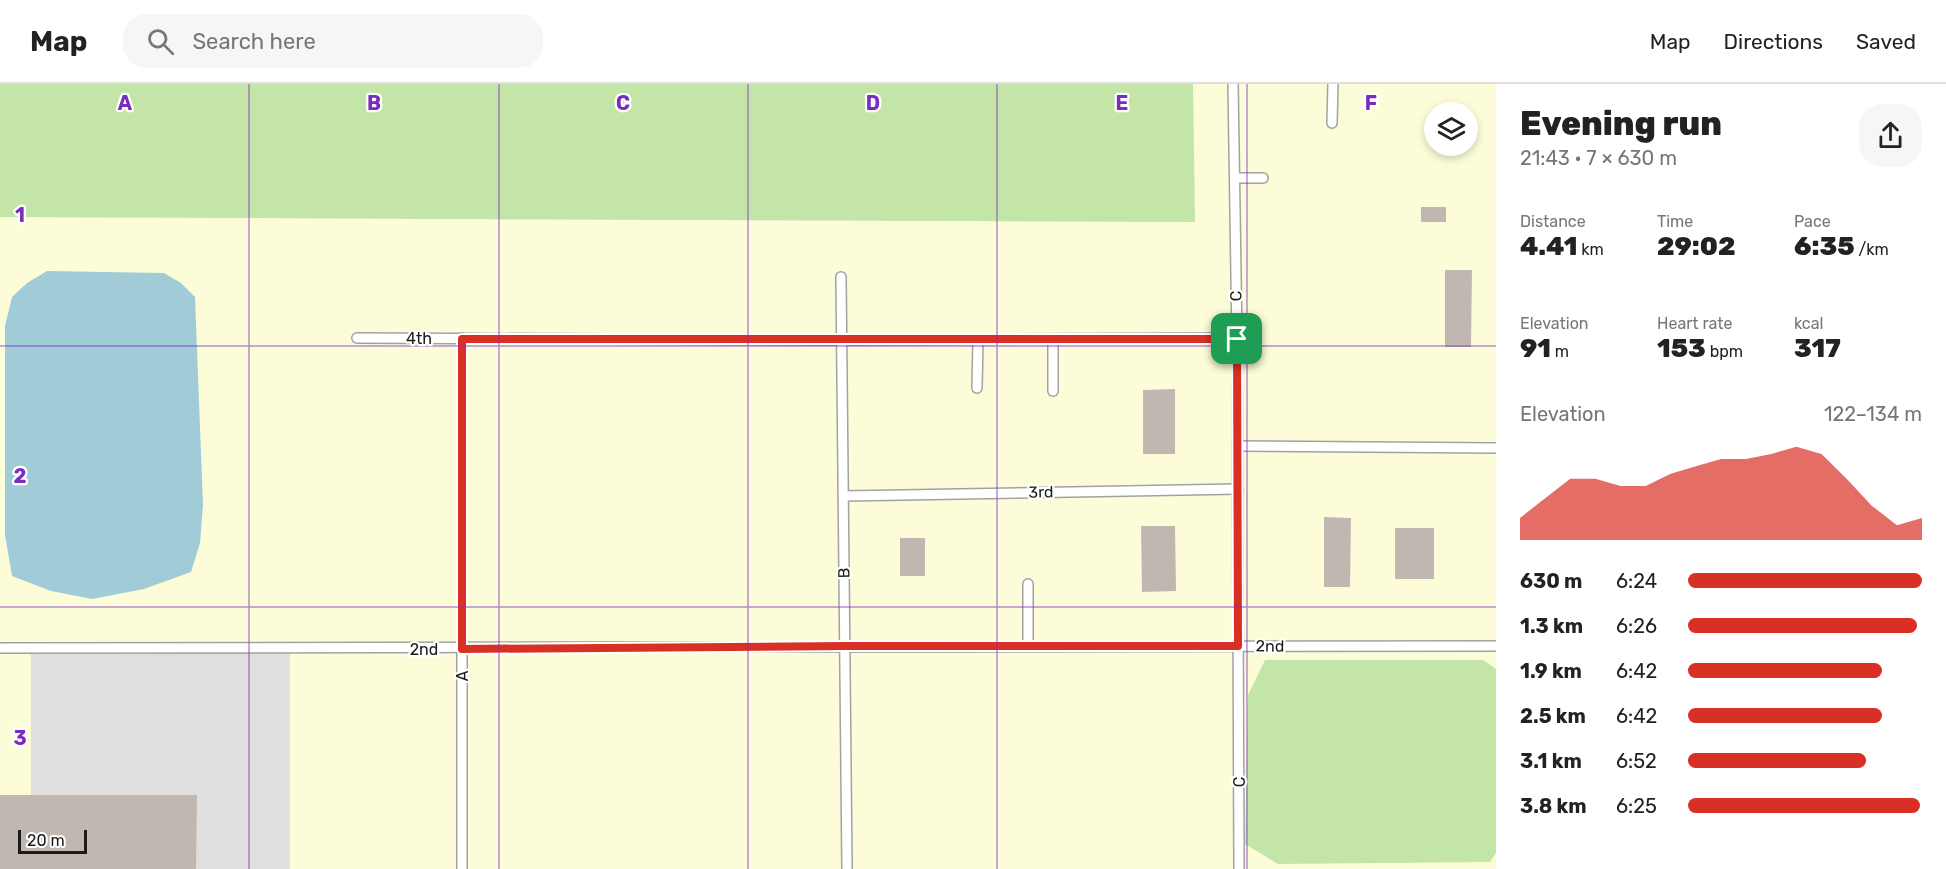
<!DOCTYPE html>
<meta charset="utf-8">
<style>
:root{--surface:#fff;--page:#f6f6f6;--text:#222;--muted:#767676;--line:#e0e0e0;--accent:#d93025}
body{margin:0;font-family:Rubik,sans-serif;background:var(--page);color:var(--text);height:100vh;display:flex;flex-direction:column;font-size:22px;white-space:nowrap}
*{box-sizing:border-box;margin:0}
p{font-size:20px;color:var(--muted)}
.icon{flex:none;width:33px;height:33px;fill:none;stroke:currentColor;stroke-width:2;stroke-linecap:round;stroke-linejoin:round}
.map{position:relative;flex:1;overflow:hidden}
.side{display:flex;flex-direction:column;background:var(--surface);width:450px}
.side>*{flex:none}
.fabs{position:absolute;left:1424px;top:18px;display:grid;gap:12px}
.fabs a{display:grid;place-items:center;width:54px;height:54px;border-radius:50%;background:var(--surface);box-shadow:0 3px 9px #0003;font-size:30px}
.scale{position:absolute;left:18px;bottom:15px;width:69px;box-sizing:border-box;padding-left:6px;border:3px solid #1b1b1b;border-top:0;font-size:16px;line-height:21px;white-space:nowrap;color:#1b1b1b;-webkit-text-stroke:4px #fff;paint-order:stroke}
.pin{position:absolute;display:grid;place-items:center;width:51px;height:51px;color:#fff;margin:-26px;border-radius:12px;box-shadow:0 3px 9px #0006}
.round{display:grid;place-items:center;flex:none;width:63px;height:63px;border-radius:24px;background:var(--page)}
.headline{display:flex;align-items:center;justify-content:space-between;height:102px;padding:0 24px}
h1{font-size:33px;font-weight:800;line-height:45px}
.figures{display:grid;grid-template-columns:repeat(3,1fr);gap:9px;height:102px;padding:6px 24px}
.figures div{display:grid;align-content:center}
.figures b{font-size:26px;font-weight:800}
.figures small{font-size:16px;font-weight:400}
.figures p{font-size:16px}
.chart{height:168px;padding:12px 24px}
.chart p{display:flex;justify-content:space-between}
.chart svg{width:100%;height:108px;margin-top:6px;fill:var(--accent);opacity:.7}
ul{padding:0 24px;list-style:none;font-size:20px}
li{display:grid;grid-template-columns:96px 72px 1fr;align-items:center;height:45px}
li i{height:15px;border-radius:8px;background:var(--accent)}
header{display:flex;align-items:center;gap:36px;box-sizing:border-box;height:84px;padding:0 30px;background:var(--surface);border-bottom:2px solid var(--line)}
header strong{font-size:28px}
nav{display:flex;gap:33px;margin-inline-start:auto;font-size:21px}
.search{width:420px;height:54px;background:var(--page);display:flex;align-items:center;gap:15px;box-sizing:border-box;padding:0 21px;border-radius:24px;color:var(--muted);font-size:22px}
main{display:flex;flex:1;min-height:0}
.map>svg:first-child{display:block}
.education{fill:#fcfdd8;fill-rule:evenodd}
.grass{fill:#c4e5a8}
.parking{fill:#dfdfdf}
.water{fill:#a2cbd8}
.building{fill:#c0b8b0}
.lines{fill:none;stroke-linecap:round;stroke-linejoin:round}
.service-casing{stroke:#a2a2a2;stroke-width:12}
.service{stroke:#fff;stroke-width:9}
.route-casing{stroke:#fff;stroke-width:12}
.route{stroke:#d93025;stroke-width:8}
.grid{fill:none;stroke:#7b2cbf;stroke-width:1.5;stroke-opacity:0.55}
.labels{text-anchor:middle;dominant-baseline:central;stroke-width:4.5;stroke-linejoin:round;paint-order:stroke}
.street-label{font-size:16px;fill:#1b1b1b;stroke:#fff}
.grid-label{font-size:20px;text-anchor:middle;font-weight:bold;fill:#7b2cbf;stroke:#fff;stroke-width:4.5;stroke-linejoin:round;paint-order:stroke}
</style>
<header>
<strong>Map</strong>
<div class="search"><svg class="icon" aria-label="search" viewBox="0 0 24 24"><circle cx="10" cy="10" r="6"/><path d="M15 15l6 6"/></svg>Search here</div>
<nav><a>Map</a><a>Directions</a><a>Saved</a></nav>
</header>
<main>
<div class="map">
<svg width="1496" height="785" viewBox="0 0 1496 785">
<rect width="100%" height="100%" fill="#ece8e0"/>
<path class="education" d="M1193,0H1496V785H0V133L1194,138ZM1434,28H1467V62H1434Z"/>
<g class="grass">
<path d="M0,0H1193L1195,138L0,133Z"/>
<path d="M1265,576H1483L1496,585V769L1490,778L1278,780L1245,760L1248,611Z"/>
</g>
<path class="parking" d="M31,564H290V785H196V711H31Z"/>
<path class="water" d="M47,187L164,189L181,199L195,213L203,421L200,459L191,488L144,505L92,515L51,507L12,492L5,451V242L12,213L27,199Z"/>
<g class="building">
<rect x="1421" y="123" width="25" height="15"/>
<path d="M1445,186H1472L1471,263H1445Z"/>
<path d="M1175,305V370H1143V306Z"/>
<path d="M1324,433L1351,434L1350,503H1324Z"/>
<path d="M1141,442H1175L1176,507L1142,508Z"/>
<rect x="1395" y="444" width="39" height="51"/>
<rect x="900" y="454" width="25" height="38"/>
<path d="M0,711H197L196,785H0Z"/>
</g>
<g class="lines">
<g class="service-casing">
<g id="service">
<path d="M1233,0L1237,254L1239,785"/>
<path d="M1332,39L1333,0"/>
<path d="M1235,94H1263"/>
<path d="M841,193L847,785"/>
<path d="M357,254L842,256L1237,254"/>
<path d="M462,254V785"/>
<path d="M1053,255V307"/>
<path d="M977,304L978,255"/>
<path d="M1237,362L1496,364"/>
<path d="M844,412L1238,405"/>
<path d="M1028,500V562"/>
<path d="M0,564L1496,562"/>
</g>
</g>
<use href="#service" class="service"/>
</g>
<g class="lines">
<g class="route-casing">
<path id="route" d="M462,255H1237L1238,562H845L462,565Z"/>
</g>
<use href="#route" class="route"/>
</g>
<path class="grid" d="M249,0V785M499,0V785M748,0V785M997,0V785M1247,0V785M0,262H1496M0,523H1496"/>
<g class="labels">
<g class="street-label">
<text transform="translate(1236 212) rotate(-91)">C</text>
<text x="419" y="254">4th</text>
<text transform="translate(1041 408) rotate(-1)">3rd</text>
<text transform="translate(844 489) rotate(-91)">B</text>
<text transform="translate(1270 562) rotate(1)">2nd</text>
<text x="424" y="565">2nd</text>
<text transform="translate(462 592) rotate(-90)">A</text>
<text transform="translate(1239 698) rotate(-90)">C</text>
</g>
</g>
<g class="grid-label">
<text x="125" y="26">A</text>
<text x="374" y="26">B</text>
<text x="623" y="26">C</text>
<text x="873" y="26">D</text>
<text x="1122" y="26">E</text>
<text x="1371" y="26">F</text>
<text x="20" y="138">1</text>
<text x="20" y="399">2</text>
<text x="20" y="661">3</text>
</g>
</svg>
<div class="fabs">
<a><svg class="icon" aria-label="layers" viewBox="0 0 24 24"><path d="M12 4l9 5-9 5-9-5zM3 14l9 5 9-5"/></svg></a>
</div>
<div class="scale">20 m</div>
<div class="pin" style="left:1237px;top:255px;background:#1e9e55"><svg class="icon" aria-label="arrive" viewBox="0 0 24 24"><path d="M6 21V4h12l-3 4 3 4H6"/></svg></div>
</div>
<section class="side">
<div class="headline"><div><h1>Evening run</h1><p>21:43 · 7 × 630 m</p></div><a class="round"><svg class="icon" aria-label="share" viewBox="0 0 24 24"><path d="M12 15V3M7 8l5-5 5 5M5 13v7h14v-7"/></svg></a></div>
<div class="figures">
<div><p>Distance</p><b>4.41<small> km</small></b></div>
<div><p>Time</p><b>29:02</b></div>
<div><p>Pace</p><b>6:35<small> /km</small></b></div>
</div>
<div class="figures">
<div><p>Elevation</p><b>91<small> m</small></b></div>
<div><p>Heart rate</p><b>153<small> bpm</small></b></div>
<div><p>kcal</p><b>317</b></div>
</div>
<div class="chart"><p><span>Elevation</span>122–134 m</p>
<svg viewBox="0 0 160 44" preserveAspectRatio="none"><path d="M0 44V35L10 27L20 19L30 19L40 22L50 22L60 17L70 14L80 11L90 11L100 9L110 6L120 9L130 19L140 30L150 38L160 35V44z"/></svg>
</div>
<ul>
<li><b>630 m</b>6:24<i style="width:100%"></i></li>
<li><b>1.3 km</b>6:26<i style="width:98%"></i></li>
<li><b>1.9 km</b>6:42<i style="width:83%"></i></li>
<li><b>2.5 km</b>6:42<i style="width:83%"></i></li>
<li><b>3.1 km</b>6:52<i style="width:76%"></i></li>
<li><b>3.8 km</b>6:25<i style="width:99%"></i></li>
</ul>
</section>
</main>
